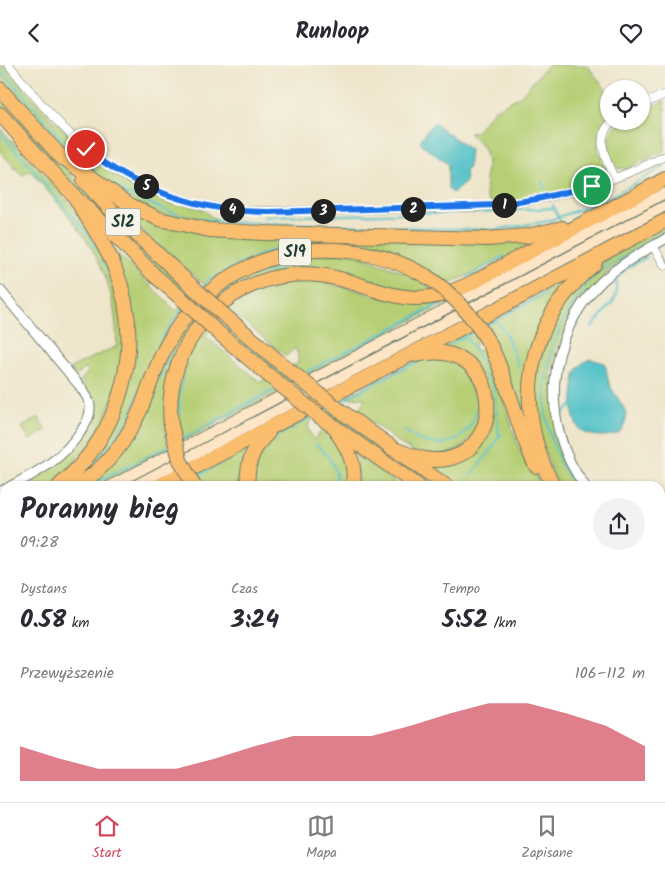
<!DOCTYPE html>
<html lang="pl">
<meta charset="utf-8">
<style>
:root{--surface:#fff;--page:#f2f2f3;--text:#2b2b33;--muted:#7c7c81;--line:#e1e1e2;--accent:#d1495b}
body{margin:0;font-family:Kalam,sans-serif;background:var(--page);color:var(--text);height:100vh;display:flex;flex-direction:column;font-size:19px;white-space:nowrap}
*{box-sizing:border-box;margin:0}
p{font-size:16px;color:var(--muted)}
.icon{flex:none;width:28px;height:28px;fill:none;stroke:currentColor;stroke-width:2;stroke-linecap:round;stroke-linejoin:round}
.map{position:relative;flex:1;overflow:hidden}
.side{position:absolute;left:0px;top:416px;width:665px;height:321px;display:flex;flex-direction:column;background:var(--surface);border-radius:15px 15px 0 0;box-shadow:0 1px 4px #0004}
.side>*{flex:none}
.fabs{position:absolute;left:600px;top:15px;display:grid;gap:10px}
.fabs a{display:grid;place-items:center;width:50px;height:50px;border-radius:50%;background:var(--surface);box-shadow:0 1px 4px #0004;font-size:25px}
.pin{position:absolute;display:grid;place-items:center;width:42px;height:42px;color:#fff;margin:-21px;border:2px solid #fff;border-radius:50%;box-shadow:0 1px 5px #0007}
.km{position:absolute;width:25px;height:25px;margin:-12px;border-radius:50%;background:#222;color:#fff;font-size:14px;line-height:25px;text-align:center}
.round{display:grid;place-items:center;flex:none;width:52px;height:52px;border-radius:26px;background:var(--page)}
.overview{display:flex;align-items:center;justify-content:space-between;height:85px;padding:0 20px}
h1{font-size:28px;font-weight:800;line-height:38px}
.figures{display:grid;grid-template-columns:repeat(3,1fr);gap:8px;height:85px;padding:5px 20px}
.figures div{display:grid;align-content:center}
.figures b{font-size:25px;font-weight:800}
.figures small{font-size:14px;font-weight:400}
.figures p{font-size:14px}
.chart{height:140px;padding:10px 20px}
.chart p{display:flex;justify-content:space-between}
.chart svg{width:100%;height:90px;margin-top:5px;fill:var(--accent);opacity:.7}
header{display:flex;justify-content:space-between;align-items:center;height:65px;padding:0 20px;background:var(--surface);font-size:22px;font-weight:800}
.menu{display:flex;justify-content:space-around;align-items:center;height:70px;border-top:1px solid var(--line);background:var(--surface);font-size:14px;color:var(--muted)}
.menu a{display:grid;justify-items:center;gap:2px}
.menu .active{color:var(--accent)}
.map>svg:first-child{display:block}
.green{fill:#b6cf75;stroke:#6a8654;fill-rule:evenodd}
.forest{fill:#90b266;stroke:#58784d}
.water{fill:#54c2c9;stroke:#3a807e}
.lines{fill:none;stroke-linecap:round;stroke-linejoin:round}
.stream{stroke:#54c2c9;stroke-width:2}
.minor-casing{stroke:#677868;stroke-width:9}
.tertiary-casing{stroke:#677868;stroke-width:11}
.secondary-casing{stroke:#677868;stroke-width:12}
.motorway-casing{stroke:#677868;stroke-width:16}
.minor{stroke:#fff;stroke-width:8}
.tertiary{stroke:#fff;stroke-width:9}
.secondary{stroke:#fde5c5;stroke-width:10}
.motorway{stroke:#fbbd6e;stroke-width:14}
.motorway-bridge-casing{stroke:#677868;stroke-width:16;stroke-linecap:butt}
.motorway-bridge{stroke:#fbbd6e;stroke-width:14}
.route-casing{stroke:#fff;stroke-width:10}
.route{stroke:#1a73e8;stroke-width:6}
.labels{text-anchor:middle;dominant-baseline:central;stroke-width:5;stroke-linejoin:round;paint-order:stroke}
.shield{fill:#f7f3e8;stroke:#60746a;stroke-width:1}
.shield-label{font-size:16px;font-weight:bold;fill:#1f3d34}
</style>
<header><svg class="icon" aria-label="back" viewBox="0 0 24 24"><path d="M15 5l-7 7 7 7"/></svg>Runloop<svg class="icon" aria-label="heart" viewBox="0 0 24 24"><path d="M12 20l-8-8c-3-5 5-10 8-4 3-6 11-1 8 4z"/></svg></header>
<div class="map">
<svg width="665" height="737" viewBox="0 0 665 737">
<rect width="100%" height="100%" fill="#f7f3e8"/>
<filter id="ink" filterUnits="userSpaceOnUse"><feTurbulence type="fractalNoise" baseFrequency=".02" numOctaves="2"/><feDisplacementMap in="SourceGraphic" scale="10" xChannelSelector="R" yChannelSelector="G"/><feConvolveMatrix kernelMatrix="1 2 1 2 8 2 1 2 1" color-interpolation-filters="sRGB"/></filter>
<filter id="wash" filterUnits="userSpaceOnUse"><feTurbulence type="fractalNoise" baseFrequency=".0096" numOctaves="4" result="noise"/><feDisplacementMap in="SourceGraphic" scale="20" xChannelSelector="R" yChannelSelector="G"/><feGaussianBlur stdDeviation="1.12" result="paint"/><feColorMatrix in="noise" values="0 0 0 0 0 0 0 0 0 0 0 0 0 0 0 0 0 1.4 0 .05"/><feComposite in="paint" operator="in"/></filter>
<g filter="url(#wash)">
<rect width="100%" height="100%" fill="#eee5ca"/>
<g class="green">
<path d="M0,0H4L49,52L127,116L156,130L201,144L217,156L197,160L146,144L76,95L18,32L0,10Z"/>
<path d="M548,0H587L609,29V54L601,64L598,78V85L606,107L605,111C593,121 504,141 489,136C477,110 502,95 469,68L476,67L494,45L520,31Z"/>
<path d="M0,33L101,143L190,228L187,232C121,171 59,107 0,40Z"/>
<path d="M665,35V85L626,104L617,103C613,99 612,94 611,89C602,63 620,56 641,56V48Z"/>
<path d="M0,63L64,132L91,164L117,215L125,294L102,364L54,421L25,420C40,408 95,367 94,348C94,341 83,322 81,315L88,307L84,303L77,311L70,303L117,281C116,199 82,166 31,107L21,110L0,86Z"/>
<path d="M665,132V137L127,421H118L598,170Z"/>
<path d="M115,135L168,161L555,170L447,220L404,195L276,186L189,240L177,252L163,275L132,353L114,381L86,410L70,421H64L78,408L132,290L108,178L176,246L204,219L156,178L114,137Z"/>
<path d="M665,162V170L644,180L607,207L557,284L553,297L551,315L570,404L580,421H560L552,407L537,363L534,315L554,252L595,203L612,190Z"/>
<path d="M352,189L409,209L437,227L430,229L272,209L190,267L166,362V372L169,384L97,421H83L106,402L170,280L199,242L248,207L302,190Z"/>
<path d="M582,204L541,257L530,375L485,261Z"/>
<path d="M308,213L386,233L470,225L178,379L174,346L187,286L225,240L258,221ZM227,243L286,291L295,283L298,290V298L260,317L205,271Z"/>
<path d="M221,256L278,305L274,306L218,258Z"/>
<path d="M471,262L479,273L474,280L476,286L484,283L491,296L520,387L542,421H462L426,399L482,374L484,311L434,283Z"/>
<path d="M431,291L460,298L477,315L484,339L476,367L462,382L444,390L414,387L399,378L357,346L365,334C349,327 317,346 308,360L309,366L314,375L321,366C346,384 347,392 349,421H252L251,406L264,377L278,366L421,293Z"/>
<path d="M330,346L391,391L436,421H428L326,348Z"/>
<path d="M38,352L46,365L30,375L22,362Z"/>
<path d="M248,380L242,406L241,421H208L210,420C208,416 203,415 198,416L191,409Z"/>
<path d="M356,389L400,421H358Z"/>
<path d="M5,432V452L0,455V434Z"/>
<path d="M660,440L665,443V471L660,468Z"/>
<path d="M660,540L665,543V564L660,562Z"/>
<path d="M660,615L665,617V673L660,671Z"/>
<path d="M9,733V732L57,733L55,737H7Z"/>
</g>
<path class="forest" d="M191,733H222L227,737H195Z"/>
<g class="water">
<path d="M434,58L470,85L468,104L465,105L466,117L453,128L448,124V99L421,79L420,76L430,61Z"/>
<path d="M591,294L604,298C608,305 606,313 610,320C614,331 628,342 626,355C625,359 622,366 618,368C608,373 584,372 578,362C570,350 573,334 574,320C574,308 579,297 591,294Z"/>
</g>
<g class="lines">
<g class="stream">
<path d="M0,4L69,82L96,107"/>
<path d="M0,67L88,169L101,190L110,211"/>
<path d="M542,116L545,124"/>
<path d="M112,118L126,128L158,142L186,152L231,157L495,165L548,156L605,135L665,101"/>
<path d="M553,140L558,153L561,156"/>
<path d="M264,152L504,146L554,143"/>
<path d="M294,203C327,200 356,210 386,221"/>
<path d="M468,212L504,191"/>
<path d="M203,222L211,212L214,213C251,191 282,178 326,177"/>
<path d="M221,226L250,210L282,205"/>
<path d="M597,226L601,231"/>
<path d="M496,255C508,269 512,284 518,301"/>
<path d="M486,260L545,229"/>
<path d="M592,262L614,235L616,230L617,212L628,202L647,192"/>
<path d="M465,271L481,296L494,323L499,371"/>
<path d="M448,280L475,266"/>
<path d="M150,300L163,271L184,242"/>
<path d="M303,309L441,238"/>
<path d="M160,312L173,283"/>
<path d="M339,337L406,302L420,296"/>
<path d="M180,349L179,334L182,312"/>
<path d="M562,350L573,339"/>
<path d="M130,351L144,316"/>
<path d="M404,365C429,386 462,384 475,351C477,345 479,336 478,328C477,324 474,318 472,314"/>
<path d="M180,375L277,323"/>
<path d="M316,379C329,391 338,402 337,421"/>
<path d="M261,388L268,377L311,352"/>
<path d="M88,404L111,379L127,355"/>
<path d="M104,409L95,418L171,380"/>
<path d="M472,409L492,384L499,371L501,370"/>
<path d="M195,412L243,386"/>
<path d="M176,421L186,416"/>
<path d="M370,421L371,416L379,421"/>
<path d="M575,421L561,399L551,373L546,350L545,318L550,289L563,256L589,216L601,205L665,167"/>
<path d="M0,452L5,449"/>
<path d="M660,491L665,494"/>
<path d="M0,518L5,515"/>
<path d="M660,590L665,592"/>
</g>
</g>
</g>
<g filter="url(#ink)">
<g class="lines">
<g class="minor-casing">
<g id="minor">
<path d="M9,0C39,37 69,73 107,100C183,152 254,147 341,145C387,144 432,143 478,142C543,137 607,121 665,91"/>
<path d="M641,40L665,29"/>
<path d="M613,56C593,72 606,94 614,113"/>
<path d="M653,181L665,201"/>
<path d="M660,482L665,485"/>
<path d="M490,732L501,737"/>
<path d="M60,737L62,732"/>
</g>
</g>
<g class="tertiary-casing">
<g id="tertiary">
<path d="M0,225L79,320C84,327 89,333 90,341C91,351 86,359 81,366C63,394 38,407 11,421"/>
<path d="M585,421C538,359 546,270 602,216C620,199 643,187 665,174"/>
<path d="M0,427L5,424"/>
<path d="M0,541L5,539"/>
<path d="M660,605L665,607"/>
</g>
</g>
<g class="secondary-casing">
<g id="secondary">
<path d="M110,421L665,128"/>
<path d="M134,421L665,141"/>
<path d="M0,479L5,476"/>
<path d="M0,491L5,489"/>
</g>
</g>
<g class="motorway-casing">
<g id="motorway">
<path d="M0,24L62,93"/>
<path d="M0,49L75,132L107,162L153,209L182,234"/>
<path d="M57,88L130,140L159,154L209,165L264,168L486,174L527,171L562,163"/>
<path d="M84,116L116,150L193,222"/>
<path d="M224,250L284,301"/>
<path d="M213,263L267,309"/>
<path d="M490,280C510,319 516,362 536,401"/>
<path d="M338,344L446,421"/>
<path d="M319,351L418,421"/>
<path d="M171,360C162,275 232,201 319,210C360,214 397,242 440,230C470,222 498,203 525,189C572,164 619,140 665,114"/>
<path d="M338,369C349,385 356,400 353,421"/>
<path d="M391,383C405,388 418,394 432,395C511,398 505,268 416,290"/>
<path d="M59,421C123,367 146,279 114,201C104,177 88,155 75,132"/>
<path d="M78,421C106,402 128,374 141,343C150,320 157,297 169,276C222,184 336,160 426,211"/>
<path d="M159,421L665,156"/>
<path d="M248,421C246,400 252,383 268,368"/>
<path d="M553,421C512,341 525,258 595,198"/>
<path d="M0,464L5,461"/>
<path d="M0,505L5,502"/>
<path d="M660,514L665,517"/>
<path d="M660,535L665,537"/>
<path d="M660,572L665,575"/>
</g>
</g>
<use href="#minor" class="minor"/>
<use href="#tertiary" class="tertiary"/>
<use href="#secondary" class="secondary"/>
<use href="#motorway" class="motorway"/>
<g class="motorway-bridge-casing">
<g id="motorway-bridge">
<path d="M426,211C453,229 474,251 490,280"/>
<path d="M193,222L224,250"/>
<path d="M182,234L213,263"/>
<path d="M284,301L338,344"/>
<path d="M267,309L319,351"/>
<path d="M171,360L180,395L194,421"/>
</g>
</g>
<use href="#motorway-bridge" class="motorway-bridge"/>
</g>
</g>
<g class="lines" filter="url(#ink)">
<g class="route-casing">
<path id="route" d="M86,84C138,126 202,147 269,147L498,140L537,134L592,121"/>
</g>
<use href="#route" class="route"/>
</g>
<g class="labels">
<g class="shield">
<rect x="105.5" y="143.5" width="35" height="27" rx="4"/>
<rect x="279" y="173.5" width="32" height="27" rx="4"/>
</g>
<g class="shield-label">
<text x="123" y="157">S12</text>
<text x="295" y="187">S19</text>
</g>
</g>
</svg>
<div class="fabs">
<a><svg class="icon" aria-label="locate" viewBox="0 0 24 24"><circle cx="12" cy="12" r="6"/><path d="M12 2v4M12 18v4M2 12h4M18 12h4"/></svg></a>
</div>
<div class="pin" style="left:592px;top:121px;background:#1e9e55"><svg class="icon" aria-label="arrive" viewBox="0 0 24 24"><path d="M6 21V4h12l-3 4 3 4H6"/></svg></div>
<div class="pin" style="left:86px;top:84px;background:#d93025"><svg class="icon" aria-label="check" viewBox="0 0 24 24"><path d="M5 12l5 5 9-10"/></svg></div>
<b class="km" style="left:504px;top:140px">1</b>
<b class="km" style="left:413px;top:144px">2</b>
<b class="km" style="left:323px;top:146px">3</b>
<b class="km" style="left:232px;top:145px">4</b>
<b class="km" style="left:146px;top:121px">5</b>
<section class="side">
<div class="overview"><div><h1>Poranny bieg</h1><p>09:28</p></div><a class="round"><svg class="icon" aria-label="share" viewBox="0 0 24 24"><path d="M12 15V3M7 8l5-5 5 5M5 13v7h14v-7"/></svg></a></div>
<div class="figures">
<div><p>Dystans</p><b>0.58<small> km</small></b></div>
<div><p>Czas</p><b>3:24</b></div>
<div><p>Tempo</p><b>5:52<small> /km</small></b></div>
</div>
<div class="chart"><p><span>Przewyższenie</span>106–112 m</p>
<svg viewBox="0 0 160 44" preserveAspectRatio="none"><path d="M0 44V27L10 33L20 38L30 38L40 38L50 33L60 27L70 22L80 22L90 22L100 17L110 11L120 6L130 6L140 11L150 17L160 27V44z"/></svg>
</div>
</section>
</div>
<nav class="menu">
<a class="active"><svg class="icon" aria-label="home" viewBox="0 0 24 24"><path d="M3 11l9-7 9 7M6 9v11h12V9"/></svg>Start</a>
<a><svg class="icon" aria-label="map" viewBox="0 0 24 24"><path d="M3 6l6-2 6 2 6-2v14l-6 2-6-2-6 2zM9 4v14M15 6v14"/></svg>Mapa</a>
<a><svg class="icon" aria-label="saved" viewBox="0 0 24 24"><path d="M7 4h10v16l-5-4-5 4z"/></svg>Zapisane</a>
</nav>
